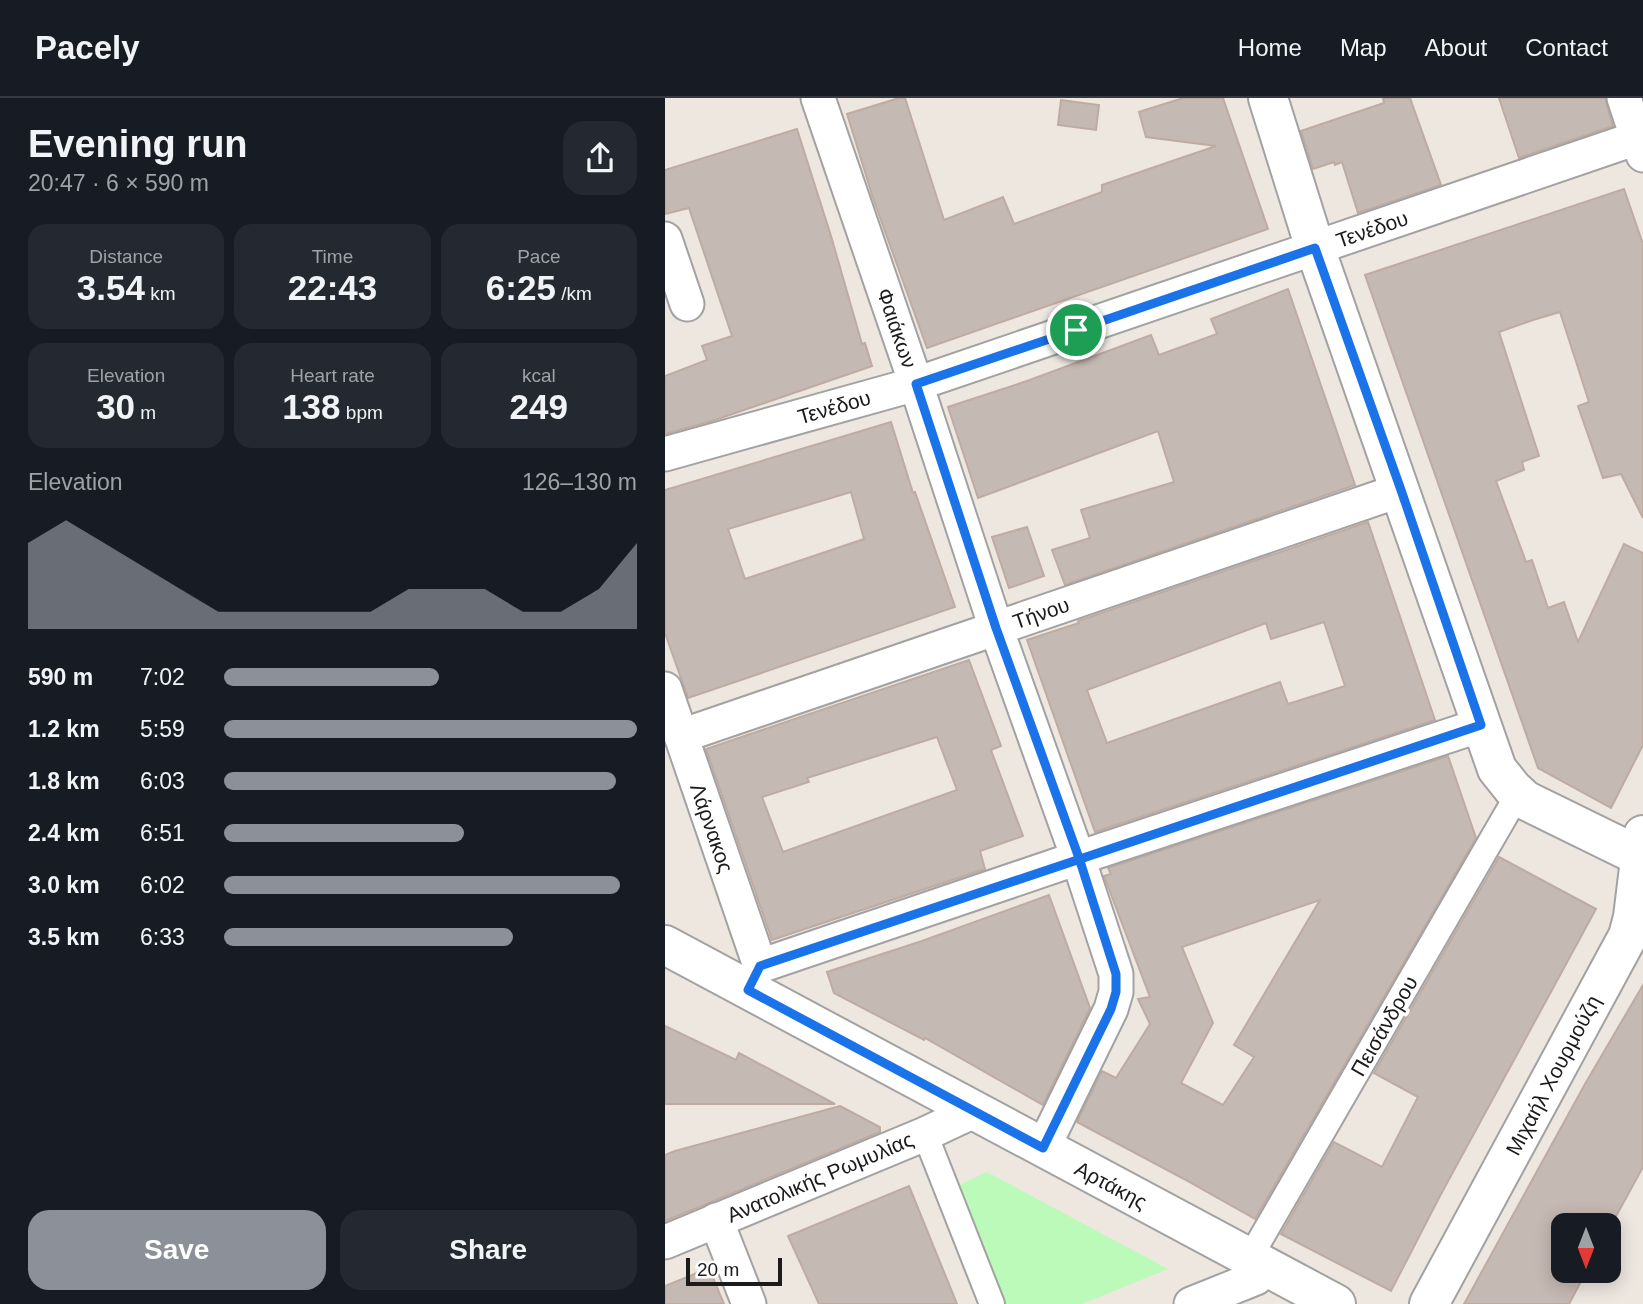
<!DOCTYPE html>
<meta charset="utf-8">
<style>
:root{--surface:#171b24;--page:#242831;--text:#f1f3f6;--muted:#9ea1a6;--line:#363941;--accent:#8c9099}
body{margin:0;font-family:Helvetica,sans-serif;background:var(--page);color:var(--text);height:100vh;display:flex;flex-direction:column;font-size:26px;white-space:nowrap}
*{box-sizing:border-box;margin:0}
p{font-size:23px;color:var(--muted)}
.icon{flex:none;width:38px;height:38px;fill:none;stroke:currentColor;stroke-width:2;stroke-linecap:round;stroke-linejoin:round}
.map{position:relative;flex:1;overflow:hidden}
.side{display:flex;flex-direction:column;background:var(--surface);width:665px}
.side>*{flex:none}
.needle{width:46px;rotate:180deg}
.buttons{position:absolute;left:886px;top:1115px;display:grid;gap:14px}
.buttons a{display:grid;place-items:center;width:70px;height:70px;border-radius:14px;background:var(--surface);box-shadow:0 4px 18px #0003;font-size:35px}
.scale{position:absolute;left:21px;bottom:18px;width:96px;box-sizing:border-box;padding-left:7px;border:4px solid #1b1b1b;border-top:0;font-size:19px;line-height:24px;white-space:nowrap;color:#1b1b1b;-webkit-text-stroke:5px #fff;paint-order:stroke}
.pin{position:absolute;display:grid;place-items:center;width:60px;height:60px;color:#fff;margin:-30px;border:4px solid #fff;border-radius:50%;box-shadow:0 2px 7px #0007}
.round{display:grid;place-items:center;flex:none;width:74px;height:74px;border-radius:21px;background:var(--page)}
.overview{display:flex;align-items:center;justify-content:space-between;height:119px;padding:0 28px}
h1{font-size:38px;font-weight:800;line-height:52px}
.metrics{display:grid;grid-template-columns:repeat(3,1fr);gap:10px;height:119px;padding:7px 28px}
.metrics div{display:grid;align-content:center;border-radius:18px;background:var(--page);text-align:center}
.metrics b{font-size:35px;font-weight:800}
.metrics small{font-size:19px;font-weight:400}
.metrics p{font-size:19px}
.chart{height:196px;padding:14px 28px}
.chart p{display:flex;justify-content:space-between}
.chart svg{width:100%;height:126px;margin-top:7px;fill:var(--accent);opacity:.7}
.button{display:flex;gap:14px;margin-top:auto;padding:14px 28px}
.button a{flex:1;height:80px;border-radius:21px;background:var(--accent);color:#fff;font-size:28px;font-weight:800;line-height:80px;text-align:center}
.button a+a{background:var(--page);color:var(--text)}
ul{padding:0 28px;list-style:none;font-size:23px}
li{display:grid;grid-template-columns:112px 84px 1fr;align-items:center;height:52px}
li i{height:18px;border-radius:9px;background:var(--accent)}
header{display:flex;align-items:center;gap:42px;box-sizing:border-box;height:98px;padding:0 35px;background:var(--surface);border-bottom:2px solid var(--line)}
header strong{font-size:33px}
nav{display:flex;gap:38px;margin-inline-start:auto;font-size:24px}
main{display:flex;flex:1;min-height:0}
.map>svg:first-child{display:block}
.park{fill:#bcfaba}
.building{fill:#c5b9b3;stroke:#bfaba2;stroke-width:2;fill-rule:evenodd}
.lines{fill:none;stroke-linecap:round;stroke-linejoin:round}
.pedestrian-casing{stroke:#a2a2a2;stroke-width:28}
.minor-casing{stroke:#a2a2a2;stroke-width:37}
.tertiary-casing{stroke:#a2a2a2;stroke-width:42}
.pedestrian{stroke:#fff;stroke-width:24}
.minor{stroke:#fff;stroke-width:33}
.tertiary{stroke:#fff;stroke-width:38}
.route-casing{stroke:#fff;stroke-width:14}
.route{stroke:#1a73e8;stroke-width:9}
.labels{text-anchor:middle;dominant-baseline:central;stroke-width:7;stroke-linejoin:round;paint-order:stroke}
.street-label{font-size:21px;fill:#1b1b1b;stroke:#fff}
</style>
<header>
<strong>Pacely</strong>
<nav><a>Home</a><a>Map</a><a>About</a><a>Contact</a></nav>
</header>
<main>
<section class="side">
<div class="overview"><div><h1>Evening run</h1><p>20:47 · 6 × 590 m</p></div><a class="round"><svg class="icon" aria-label="share" viewBox="0 0 24 24"><path d="M12 15V3M7 8l5-5 5 5M5 13v7h14v-7"/></svg></a></div>
<div class="metrics">
<div><p>Distance</p><b>3.54<small> km</small></b></div>
<div><p>Time</p><b>22:43</b></div>
<div><p>Pace</p><b>6:25<small> /km</small></b></div>
</div>
<div class="metrics">
<div><p>Elevation</p><b>30<small> m</small></b></div>
<div><p>Heart rate</p><b>138<small> bpm</small></b></div>
<div><p>kcal</p><b>249</b></div>
</div>
<div class="chart"><p><span>Elevation</span>126–130 m</p>
<svg viewBox="0 0 160 44" preserveAspectRatio="none"><path d="M0 44V14L10 6L20 14L30 22L40 30L50 38L60 38L70 38L80 38L90 38L100 30L110 30L120 30L130 38L140 38L150 30L160 14V44z"/></svg>
</div>
<ul>
<li><b>590 m</b>7:02<i style="width:52%"></i></li>
<li><b>1.2 km</b>5:59<i style="width:100%"></i></li>
<li><b>1.8 km</b>6:03<i style="width:95%"></i></li>
<li><b>2.4 km</b>6:51<i style="width:58%"></i></li>
<li><b>3.0 km</b>6:02<i style="width:96%"></i></li>
<li><b>3.5 km</b>6:33<i style="width:70%"></i></li>
</ul>
<div class="button"><a>Save</a><a>Share</a></div>
</section>
<div class="map">
<svg width="978" height="1206" viewBox="0 0 978 1206">
<rect width="100%" height="100%" fill="#ede7e0"/>
<path class="park" d="M322,1074L503,1171L417,1206H341L294,1087Z"/>
<g class="building">
<path d="M234,0H240L279,122L338,99L349,126L437,94V87L551,48L481,39L474,14L518,0H558L603,131L262,250L208,100L182,16Z"/>
<path d="M718,0H745L776,87L693,115L677,64L670,67L669,64L648,71L636,33L719,5Z"/>
<path d="M834,0H940L948,28L854,60Z"/>
<path d="M396,2L434,7L431,32L393,27Z"/>
<path d="M132,31L166,138L197,246L200,245L207,268L50,322L0,336V278L42,262L37,248L67,238L24,110L0,116V72Z"/>
<path d="M959,91L978,146V420L956,376L938,380L913,308L924,304L895,214L868,222L834,234L874,358L857,364L859,372L831,383L861,464L867,462L883,510L899,504L913,544L959,446L978,455V647L946,710L873,670L700,177Z"/>
<path d="M623,191L690,387L400,487L387,452L425,440L416,412L509,384L493,333L313,400L283,309L362,283L486,237L494,257L552,236L546,221Z"/>
<path d="M226,324L248,395L250,394L290,509L23,600L0,535V392ZM186,394L199,441L80,481L63,431Z"/>
<path d="M703,424L770,622L430,734L362,542L414,525L413,523ZM659,524L680,588L623,606L615,584L442,645L422,592L601,525L606,541Z"/>
<path d="M362,429L379,478L344,490L327,439Z"/>
<path d="M304,562L336,648L326,652L358,738L315,753L320,771L107,842L41,651ZM272,639L292,692L118,754L97,699L144,684L142,680Z"/>
<path d="M783,658L811,740L590,1121L519,1081L412,1024L437,973L451,980L485,926L473,901L485,899L439,778L446,776L443,770ZM655,802L569,947L589,959L558,1007L516,985L548,925L517,849Z"/>
<path d="M834,759L931,811L775,1098L726,1193L616,1136L669,1044L717,1069L753,999L709,975Z"/>
<path d="M384,797L425,910L378,1007L260,940L259,942L169,895L162,874L257,843Z"/>
<path d="M978,887V1069L943,1133V1127H898V1172H922L904,1206H799L920,986Z"/>
<path d="M0,928L71,962L74,955L170,1006H0Z"/>
<path d="M175,1008L215,1029V1034L0,1123V1057L10,1053Z"/>
<path d="M244,1088L292,1206H154L123,1138Z"/>
<path d="M44,1170L59,1206H0V1188Z"/>
</g>
<g class="lines">
<g class="pedestrian-casing">
<g id="pedestrian">
<path d="M260,1036L327,1206"/>
<path d="M584,1161L853,696"/>
</g>
</g>
<g class="minor-casing">
<g id="minor">
<path d="M153,0L251,286L331,530L413,760L451,876V894L446,911L378,1050"/>
<path d="M959,0L978,57"/>
<path d="M0,141L22,206"/>
<path d="M0,356L251,286L972,40"/>
<path d="M0,591L95,868"/>
<path d="M16,638L736,392"/>
<path d="M95,868L413,760L816,627"/>
<path d="M51,1122L84,1206"/>
<path d="M0,1144L260,1036L309,1013"/>
<path d="M526,1206L591,1180"/>
</g>
</g>
<g class="tertiary-casing">
<g id="tertiary">
<path d="M603,0L650,150L832,671L848,691L860,702L978,760"/>
<path d="M0,847L671,1206"/>
<path d="M764,1206L963,838L968,819L978,737"/>
</g>
</g>
<use href="#pedestrian" class="pedestrian"/>
<use href="#minor" class="minor"/>
<use href="#tertiary" class="tertiary"/>
</g>
<g class="lines">
<g class="route-casing">
<path id="route" d="M411,232L251,286L331,530L414,760L451,876V894L446,911L378,1050L83,892L95,868L816,627L736,392L650,150L411,232"/>
</g>
<use href="#route" class="route"/>
</g>
<g class="labels">
<g class="street-label">
<text transform="translate(707 131) rotate(-19)">Τενέδου</text>
<text transform="translate(232 230) rotate(71)">Φαιάκων</text>
<text transform="translate(169 309) rotate(-16)">Τενέδου</text>
<text transform="translate(376 515) rotate(-19)">Τήνου</text>
<text transform="translate(47 730) rotate(71)">Λάρνακος</text>
<text transform="translate(719 928) rotate(-60)">Πεισάνδρου</text>
<text transform="translate(888 977) rotate(-62)">Μιχαήλ Χουρμούζη</text>
<text transform="translate(155 1079) rotate(-23)">Ανατολικής Ρωμυλίας</text>
<text transform="translate(446 1087) rotate(28)">Αρτάκης</text>
</g>
</g>
</svg>
<div class="buttons">
<a><svg class="needle" viewBox="-14 -14 28 28"><path d="M0-13l5 13h-10z" fill="#e53935"/><path d="M0 13l5-13h-10z" fill="#9ea1a6"/></svg></a>
</div>
<div class="scale">20 m</div>
<div class="pin" style="left:411px;top:232px;background:#1e9e55"><svg class="icon" aria-label="arrive" viewBox="0 0 24 24"><path d="M6 21V4h12l-3 4 3 4H6"/></svg></div>
</div>
</main>
